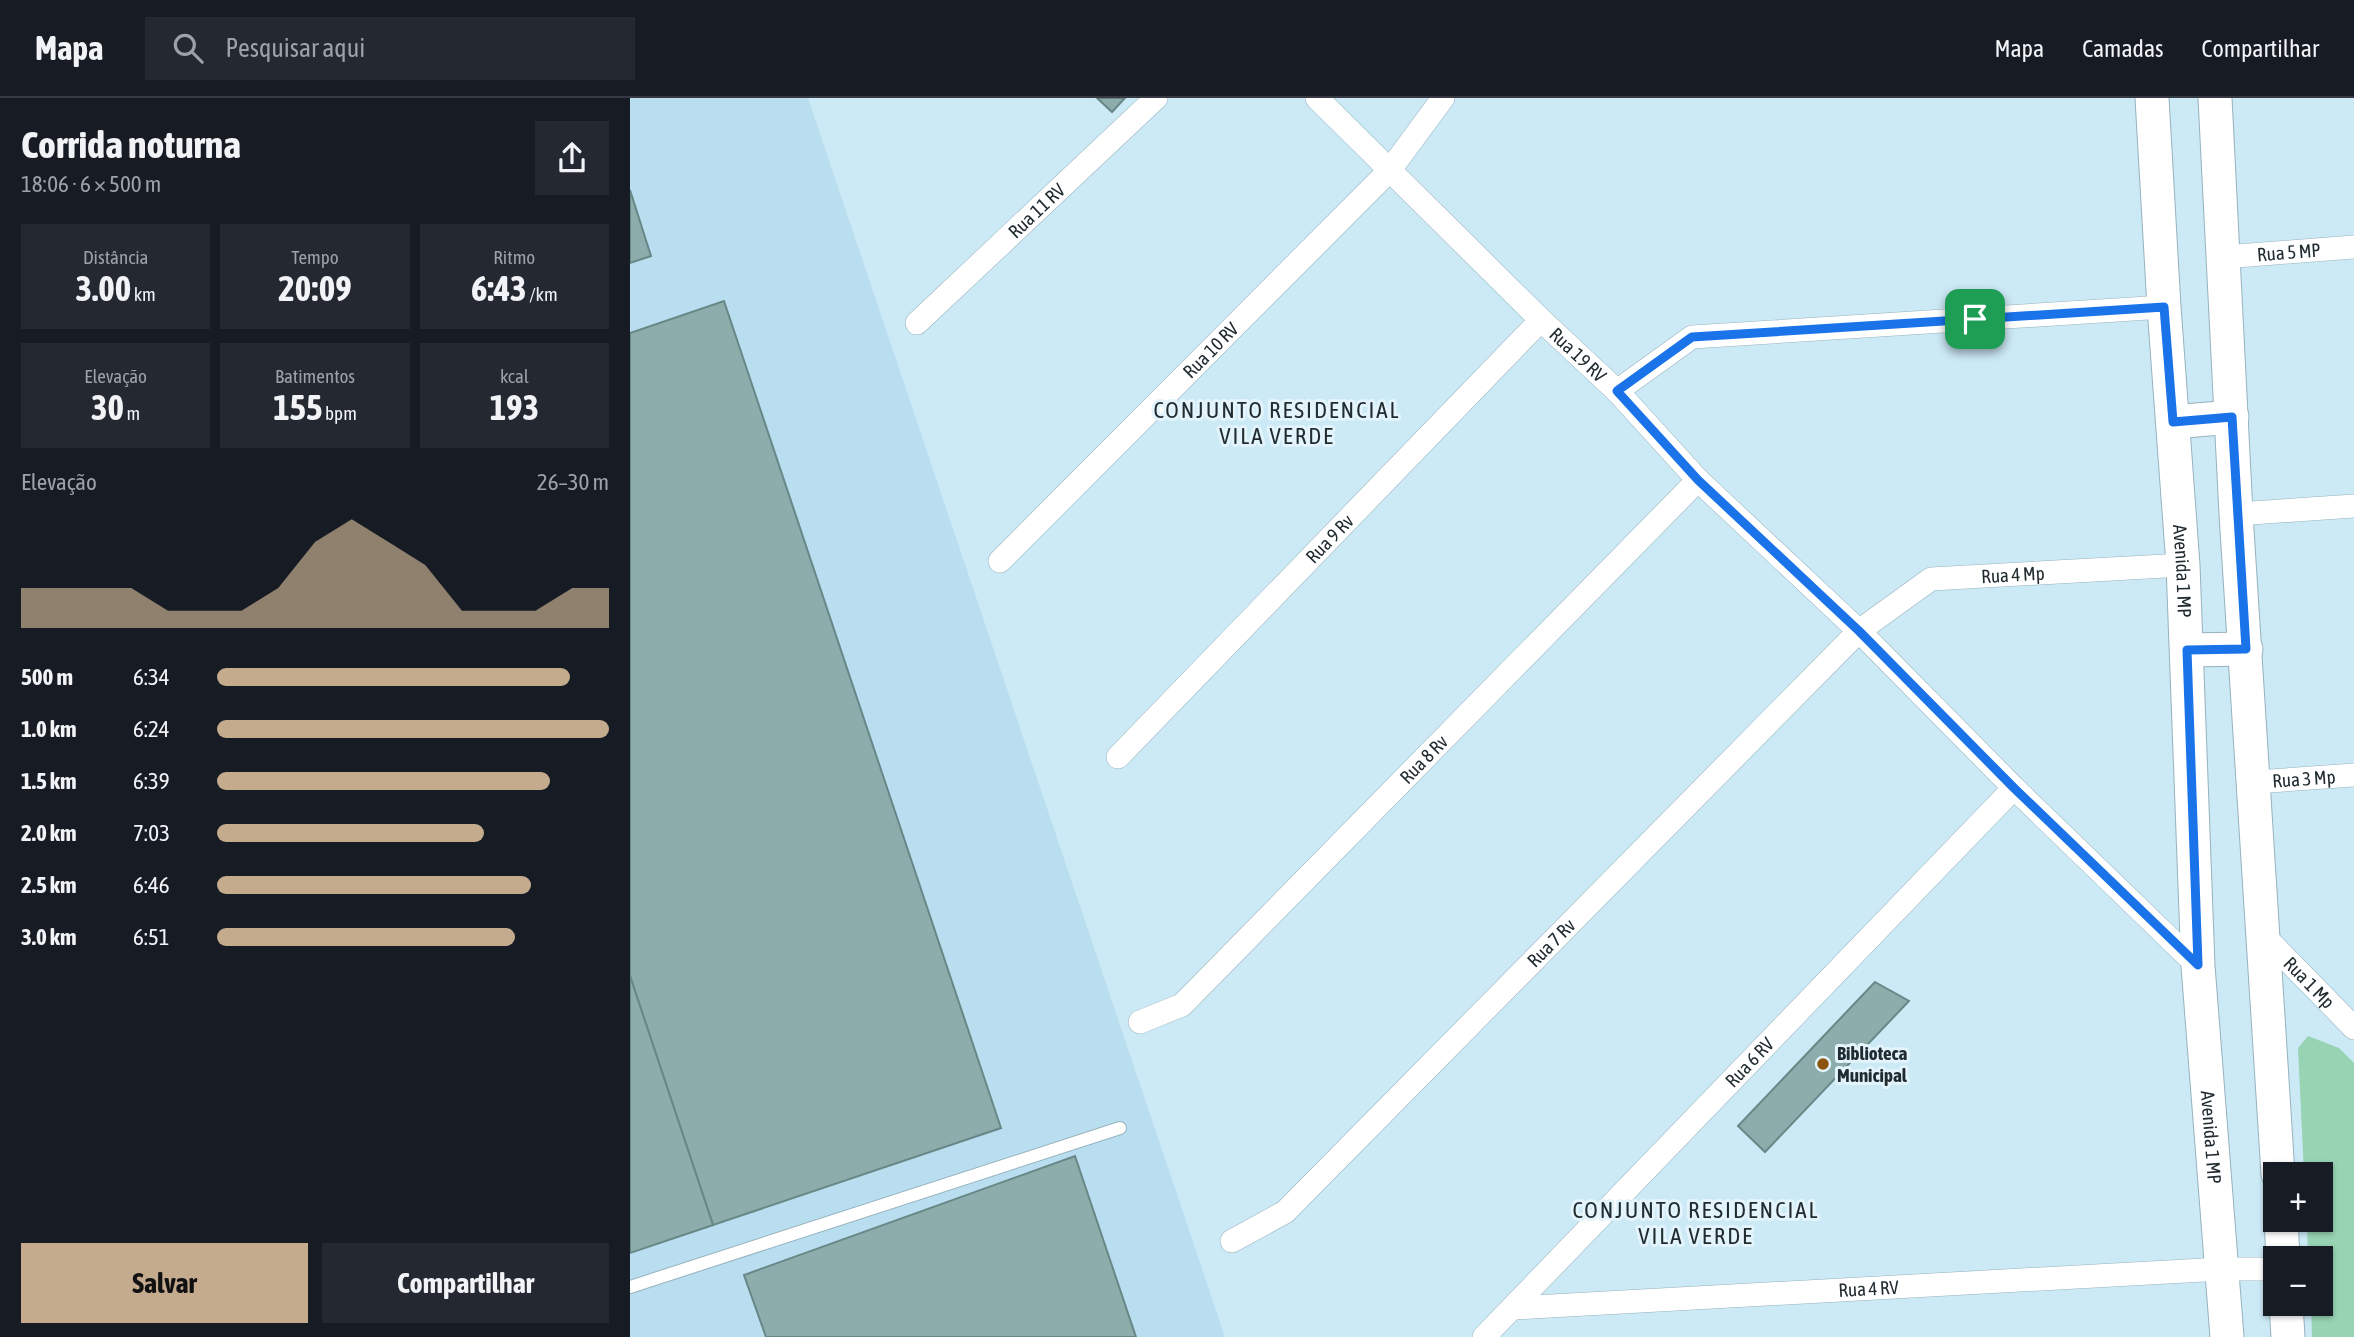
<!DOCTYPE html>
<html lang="pt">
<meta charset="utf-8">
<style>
:root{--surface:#171b24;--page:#242831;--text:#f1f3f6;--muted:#9ea1a6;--line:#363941;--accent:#c4ab8e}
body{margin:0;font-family:"Asap Condensed",sans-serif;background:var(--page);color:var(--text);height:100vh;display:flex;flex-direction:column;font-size:26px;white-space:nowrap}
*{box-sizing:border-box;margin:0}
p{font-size:23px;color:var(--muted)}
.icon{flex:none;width:38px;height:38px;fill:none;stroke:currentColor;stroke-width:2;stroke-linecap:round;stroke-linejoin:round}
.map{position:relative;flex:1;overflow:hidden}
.sheet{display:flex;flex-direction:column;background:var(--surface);width:630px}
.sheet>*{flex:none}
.buttons{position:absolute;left:1633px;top:1064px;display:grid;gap:14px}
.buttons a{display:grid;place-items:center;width:70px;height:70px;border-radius:0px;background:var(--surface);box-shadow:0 2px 5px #0004;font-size:35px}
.pin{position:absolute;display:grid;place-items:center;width:60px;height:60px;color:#fff;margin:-30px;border-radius:14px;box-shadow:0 4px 10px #0006}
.round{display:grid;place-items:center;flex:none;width:74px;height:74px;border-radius:0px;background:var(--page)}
.headline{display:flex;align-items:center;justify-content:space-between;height:119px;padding:0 21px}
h1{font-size:38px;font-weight:700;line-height:52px}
.stats{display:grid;grid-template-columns:repeat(3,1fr);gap:10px;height:119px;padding:7px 21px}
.stats div{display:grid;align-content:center;border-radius:0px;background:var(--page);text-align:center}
.stats b{font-size:35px;font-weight:700}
.stats small{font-size:19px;font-weight:400}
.stats p{font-size:19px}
.chart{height:196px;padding:14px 21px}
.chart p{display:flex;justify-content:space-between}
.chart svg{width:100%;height:126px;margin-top:7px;fill:var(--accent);opacity:.7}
.primary-button{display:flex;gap:14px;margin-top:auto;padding:14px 21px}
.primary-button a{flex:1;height:80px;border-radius:0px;background:var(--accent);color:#111;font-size:28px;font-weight:700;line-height:80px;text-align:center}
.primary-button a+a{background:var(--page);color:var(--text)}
ul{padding:0 21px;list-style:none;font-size:23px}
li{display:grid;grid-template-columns:112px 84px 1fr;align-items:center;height:52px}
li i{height:18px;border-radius:9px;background:var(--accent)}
header{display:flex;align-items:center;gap:42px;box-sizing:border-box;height:98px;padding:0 35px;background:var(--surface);border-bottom:2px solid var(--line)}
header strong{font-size:33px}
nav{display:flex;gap:38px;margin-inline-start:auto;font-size:24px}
.search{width:490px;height:63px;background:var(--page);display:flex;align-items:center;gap:18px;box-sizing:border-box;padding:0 24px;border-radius:0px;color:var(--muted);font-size:26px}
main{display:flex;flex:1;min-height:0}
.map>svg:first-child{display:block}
.built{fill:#b9deef}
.green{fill:#98d3b4}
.building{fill:#8cadac;stroke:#688787;stroke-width:2}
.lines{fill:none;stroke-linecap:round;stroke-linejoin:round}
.lane-casing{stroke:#96b2be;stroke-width:14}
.street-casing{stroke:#96b2be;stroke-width:24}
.secondary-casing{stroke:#96b2be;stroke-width:35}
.lane{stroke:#fff;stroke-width:12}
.street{stroke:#fff;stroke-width:23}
.secondary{stroke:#fff;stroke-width:33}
.route-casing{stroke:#fff;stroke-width:14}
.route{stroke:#1a73e8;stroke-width:9}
.poi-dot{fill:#8d540e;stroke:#e3f4fc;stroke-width:2.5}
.labels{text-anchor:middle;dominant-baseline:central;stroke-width:6;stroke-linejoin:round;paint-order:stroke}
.street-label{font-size:19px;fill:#212c31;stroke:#e3f4fc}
.poi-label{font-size:19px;font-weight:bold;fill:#212c31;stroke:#e3f4fc;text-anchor:start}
.quarter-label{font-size:23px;letter-spacing:2px;fill:#212c31;stroke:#e3f4fc}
</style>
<header>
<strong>Mapa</strong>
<div class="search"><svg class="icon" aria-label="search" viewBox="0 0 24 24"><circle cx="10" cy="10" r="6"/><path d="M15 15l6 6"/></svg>Pesquisar aqui</div>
<nav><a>Mapa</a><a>Camadas</a><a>Compartilhar</a></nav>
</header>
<main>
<section class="sheet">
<div class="headline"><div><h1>Corrida noturna</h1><p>18:06 · 6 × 500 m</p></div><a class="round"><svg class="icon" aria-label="share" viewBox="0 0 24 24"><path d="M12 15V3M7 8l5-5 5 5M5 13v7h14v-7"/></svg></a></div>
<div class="stats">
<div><p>Distância</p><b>3.00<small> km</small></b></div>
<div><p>Tempo</p><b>20:09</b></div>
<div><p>Ritmo</p><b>6:43<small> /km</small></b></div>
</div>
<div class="stats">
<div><p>Elevação</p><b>30<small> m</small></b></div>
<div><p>Batimentos</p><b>155<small> bpm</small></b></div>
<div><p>kcal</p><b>193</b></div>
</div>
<div class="chart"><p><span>Elevação</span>26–30 m</p>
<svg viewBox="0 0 160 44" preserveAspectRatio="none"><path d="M0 44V30L10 30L20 30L30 30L40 38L50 38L60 38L70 30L80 14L90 6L100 14L110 22L120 38L130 38L140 38L150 30L160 30V44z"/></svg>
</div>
<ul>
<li><b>500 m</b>6:34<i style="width:90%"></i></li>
<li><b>1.0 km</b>6:24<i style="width:100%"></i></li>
<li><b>1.5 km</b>6:39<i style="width:85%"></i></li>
<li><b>2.0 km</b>7:03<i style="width:68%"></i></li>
<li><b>2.5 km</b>6:46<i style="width:80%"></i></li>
<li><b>3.0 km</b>6:51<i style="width:76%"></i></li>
</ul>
<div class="primary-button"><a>Salvar</a><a>Compartilhar</a></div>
</section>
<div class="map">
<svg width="1724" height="1239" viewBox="0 0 1724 1239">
<rect width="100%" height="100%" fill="#cce9f6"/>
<path class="built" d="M0,0H178L595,1239H0Z"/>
<path class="green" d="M1678,938L1709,950L1724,965V1239H1682L1681,1206H1690V1160H1678L1677,1122H1690V1076H1674L1668,950Z"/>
<g class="building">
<path d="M467,0H495L482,14Z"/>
<path d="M0,92L21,158L0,165Z"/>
<path d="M94,203L371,1030L83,1127L0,878V235Z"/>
<path d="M0,878L83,1127L0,1155Z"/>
<path d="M1245,884L1279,903L1135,1054L1108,1028Z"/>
<path d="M445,1058L506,1239H136L114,1177Z"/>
</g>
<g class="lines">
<g class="lane-casing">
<path id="lane" d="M0,1189L490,1030"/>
</g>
<g class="street-casing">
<g id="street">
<path id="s1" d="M687,0L911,222L987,293L1068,382L1229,533L1384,690L1568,868"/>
<path id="s2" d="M1594,159L1724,149"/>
<path id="s3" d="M287,225L526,0"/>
<path d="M987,293L1062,239L1534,209"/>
<path d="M1606,416L1724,408"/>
<path id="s4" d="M370,463L760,72L813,0"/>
<path id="s5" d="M488,659L911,222"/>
<path id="s6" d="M1625,684L1724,677"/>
<path id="s7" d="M1634,838L1724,930"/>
<path id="s8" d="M510,924L552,907L1068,382"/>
<path id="s9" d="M602,1143L655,1114L1229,533L1301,481L1553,467"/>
<path id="s10" d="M884,1210L1592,1171H1645"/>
<path id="s11" d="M854,1239L1384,690"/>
</g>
</g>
<g class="secondary-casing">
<g id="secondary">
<path id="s12" d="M1522,0L1534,209L1553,467L1568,868L1597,1239"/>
<path d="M1585,0L1606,416L1648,1076"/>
<path d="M1543,324L1602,319"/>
<path d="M1557,552L1616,551"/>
<path d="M1651,1122L1653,1160"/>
<path d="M1656,1206L1658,1239"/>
</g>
</g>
<use href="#lane" class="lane"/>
<use href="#street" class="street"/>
<use href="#secondary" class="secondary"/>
</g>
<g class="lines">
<g class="route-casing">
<path id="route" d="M1534,209L1543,324L1602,319L1616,551L1557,552L1568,867L1384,690L1229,533L1068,382L987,293L1062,239Z"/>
</g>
<use href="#route" class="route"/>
</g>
<circle class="poi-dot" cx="1193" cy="966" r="7"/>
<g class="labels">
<g class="street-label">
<text stroke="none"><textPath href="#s3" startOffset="164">Rua 11 RV</textPath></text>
<text stroke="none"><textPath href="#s2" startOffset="65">Rua 5 MP</textPath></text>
<text stroke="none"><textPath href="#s4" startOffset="298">Rua 10 RV</textPath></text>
<text stroke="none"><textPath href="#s1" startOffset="366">Rua 19 RV</textPath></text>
<text stroke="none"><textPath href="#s5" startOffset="304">Rua 9 Rv</textPath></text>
<text stroke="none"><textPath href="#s12" startOffset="474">Avenida 1 MP</textPath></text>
<text stroke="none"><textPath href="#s9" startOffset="1048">Rua 4 Mp</textPath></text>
<text stroke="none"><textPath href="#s8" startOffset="390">Rua 8 Rv</textPath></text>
<text stroke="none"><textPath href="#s6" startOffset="49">Rua 3 Mp</textPath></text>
<text stroke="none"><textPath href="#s9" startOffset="439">Rua 7 Rv</textPath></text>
<text stroke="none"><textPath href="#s7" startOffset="65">Rua 1 Mp</textPath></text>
<text stroke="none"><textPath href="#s11" startOffset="382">Rua 6 RV</textPath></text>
<text stroke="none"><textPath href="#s12" startOffset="1041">Avenida 1 MP</textPath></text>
<text stroke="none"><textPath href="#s10" startOffset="355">Rua 4 RV</textPath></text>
</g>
<g class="poi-label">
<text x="1207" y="955">Biblioteca<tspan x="1207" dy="22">Municipal</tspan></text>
</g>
<g class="quarter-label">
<text x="647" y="312">CONJUNTO RESIDENCIAL<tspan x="647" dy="26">VILA VERDE</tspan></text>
<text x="1066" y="1112">CONJUNTO RESIDENCIAL<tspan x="1066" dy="26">VILA VERDE</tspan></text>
</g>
</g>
</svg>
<div class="buttons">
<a>+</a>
<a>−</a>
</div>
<div class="pin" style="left:1345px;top:221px;background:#1e9e55"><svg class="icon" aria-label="arrive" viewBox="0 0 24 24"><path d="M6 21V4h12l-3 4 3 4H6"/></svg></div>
</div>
</main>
